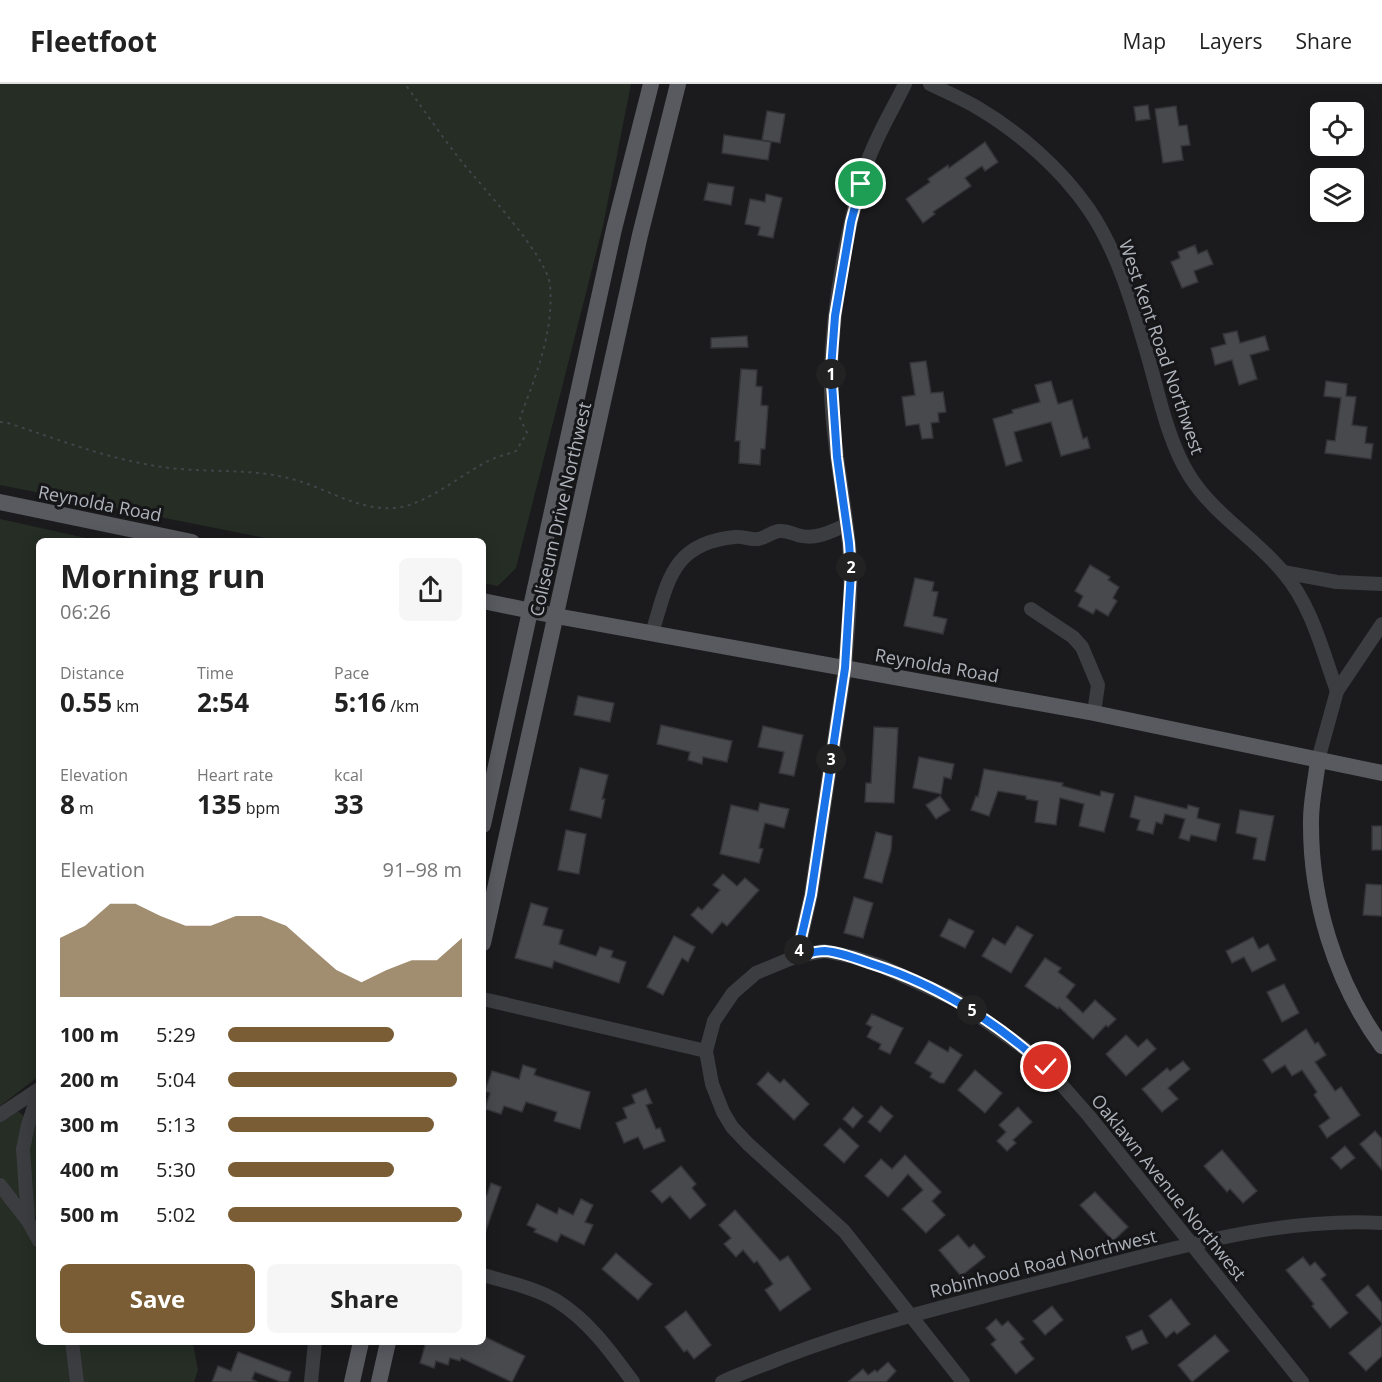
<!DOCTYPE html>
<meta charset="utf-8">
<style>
:root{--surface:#fff;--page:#f6f6f6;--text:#222;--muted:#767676;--line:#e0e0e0;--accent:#7a5d34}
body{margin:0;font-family:"Open Sans",sans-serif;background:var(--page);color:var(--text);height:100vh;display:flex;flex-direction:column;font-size:22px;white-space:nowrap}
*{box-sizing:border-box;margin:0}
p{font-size:20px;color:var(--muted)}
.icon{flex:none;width:33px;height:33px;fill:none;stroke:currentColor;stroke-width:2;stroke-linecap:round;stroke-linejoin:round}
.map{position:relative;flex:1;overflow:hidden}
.details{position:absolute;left:36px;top:454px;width:450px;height:807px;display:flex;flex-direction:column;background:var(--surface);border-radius:9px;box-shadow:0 3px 15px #0003}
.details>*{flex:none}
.buttons{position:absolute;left:1310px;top:18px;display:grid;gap:12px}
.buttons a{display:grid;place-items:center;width:54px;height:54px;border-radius:9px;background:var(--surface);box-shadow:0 3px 15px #0003;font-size:30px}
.pin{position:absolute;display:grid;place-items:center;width:51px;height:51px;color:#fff;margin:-26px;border:3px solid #fff;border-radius:50%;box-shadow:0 2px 6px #0007}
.km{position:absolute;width:30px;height:30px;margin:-15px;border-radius:50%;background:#222;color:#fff;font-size:16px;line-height:30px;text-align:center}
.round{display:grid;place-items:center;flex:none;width:63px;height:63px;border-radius:9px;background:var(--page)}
.summary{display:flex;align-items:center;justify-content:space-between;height:102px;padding:0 24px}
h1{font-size:33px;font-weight:700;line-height:45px}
.figures{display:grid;grid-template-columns:repeat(3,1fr);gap:9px;height:102px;padding:6px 24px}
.figures div{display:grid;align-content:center}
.figures b{font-size:26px;font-weight:700}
.figures small{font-size:16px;font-weight:400}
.figures p{font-size:16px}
.chart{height:168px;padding:12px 24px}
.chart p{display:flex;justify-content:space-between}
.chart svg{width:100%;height:108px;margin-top:6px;fill:var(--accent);opacity:.7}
.primary-button{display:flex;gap:12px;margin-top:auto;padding:12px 24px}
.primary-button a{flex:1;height:69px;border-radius:9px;background:var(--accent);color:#fff;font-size:24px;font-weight:700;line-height:69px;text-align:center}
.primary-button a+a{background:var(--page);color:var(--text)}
ul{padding:0 24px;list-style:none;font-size:20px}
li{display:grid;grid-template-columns:96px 72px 1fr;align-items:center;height:45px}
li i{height:15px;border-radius:8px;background:var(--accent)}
header{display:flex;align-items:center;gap:36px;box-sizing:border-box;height:84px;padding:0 30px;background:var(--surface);border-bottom:2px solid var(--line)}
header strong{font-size:28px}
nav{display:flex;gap:33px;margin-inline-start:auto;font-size:21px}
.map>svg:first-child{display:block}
.green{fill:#252d25}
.building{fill:#48494d;stroke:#353539;stroke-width:1.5}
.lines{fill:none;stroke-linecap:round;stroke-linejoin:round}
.path{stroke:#424448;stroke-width:2;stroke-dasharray:3 4.5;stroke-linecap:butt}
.minor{stroke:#3c3d41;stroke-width:14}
.major{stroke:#585a60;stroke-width:16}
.route-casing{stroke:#fff;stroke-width:12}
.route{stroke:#1a73e8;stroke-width:8}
.labels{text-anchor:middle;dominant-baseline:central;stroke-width:6;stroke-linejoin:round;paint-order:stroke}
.street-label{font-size:18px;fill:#aeb3bb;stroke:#161618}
</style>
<header>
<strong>Fleetfoot</strong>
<nav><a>Map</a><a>Layers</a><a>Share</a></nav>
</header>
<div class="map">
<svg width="1382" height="1298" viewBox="0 0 1382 1298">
<rect width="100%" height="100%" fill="#1b1b1d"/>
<g class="green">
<path d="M0,0H631L603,142L516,484L498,502L483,499V458L280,457L0,401Z"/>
<path d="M0,435L99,457L39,458V992L0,1022Z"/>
<path d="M39,1022V1142L32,1125L28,1065Z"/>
<path d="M16,1026L24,1032C18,1060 14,1082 23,1109L18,1113L0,1093V1037Z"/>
<path d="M0,1109C16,1128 30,1149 39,1172V1258L65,1259L71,1298H0Z"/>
<path d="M78,1259H193L198,1286L194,1298H84Z"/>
</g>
<g class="building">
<path d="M1148,21L1150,35L1136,37L1134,23Z"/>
<path d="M1176,22L1179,42L1187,41L1190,61L1181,62L1183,76L1163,79L1155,25Z"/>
<path d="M767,27L785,30L780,59L762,56Z"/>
<path d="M724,51L771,58L768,76L722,69Z"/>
<path d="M985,58L998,78L985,87L982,82L965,94L971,102L933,128L935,130L923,139L906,115L930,98L928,95L948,81L949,84Z"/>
<path d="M708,99L734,103L731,121L704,116Z"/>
<path d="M766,110L782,114L773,154L758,151L760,143L745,140L750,115L765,118Z"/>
<path d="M1195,161L1198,170L1207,166L1213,180L1194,187L1198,198L1182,204L1171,178L1180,174L1178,168Z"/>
<path d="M1237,247L1240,259L1265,252L1269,266L1250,271L1257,295L1239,301L1232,276L1215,281L1211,264L1226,260L1223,250Z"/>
<path d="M747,252L748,263L711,264V254Z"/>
<path d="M926,277L931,309L943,308L946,328L938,329L939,338L931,339L933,354L922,355L919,340L906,342L902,313L915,311L910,279Z"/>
<path d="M741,285L757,286L756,302L762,303L761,321L768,322L765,365H761L760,381L739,379L740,357H735Z"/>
<path d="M1051,297L1058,320L1072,316L1083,355L1087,353L1090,364L1061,372L1051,338L1014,348L1022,377L1006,382L993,335L1013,329L1012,326L1040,318L1035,301Z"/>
<path d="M1326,297L1347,300L1346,312L1356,313L1352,341L1367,343L1365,359L1373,360L1371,375L1325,369L1327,356L1335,357L1341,314L1324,312Z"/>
<path d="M1090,481L1110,493L1108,496L1119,503L1113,514L1117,517L1108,532L1096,525L1093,530L1078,522L1083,512L1075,507Z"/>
<path d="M915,494L934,498L932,507L938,508L933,532L947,535L943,550L904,542Z"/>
<path d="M578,612L614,619L610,638L574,631Z"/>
<path d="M661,641L732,657L727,678L703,673L702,680L688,676L690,668L657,660Z"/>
<path d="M763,642L803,651L794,692L779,689L784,668L758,663Z"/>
<path d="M874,643L898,644L894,719L865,718L866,699H871Z"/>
<path d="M919,673L954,680L951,695L944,693L941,710L913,704Z"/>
<path d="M580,684L608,691L602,715H605L601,734L570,726Z"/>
<path d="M984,685L1063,699L1062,702L1100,712L1101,707L1114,710L1104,748L1079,742L1084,720L1060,714L1056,741L1035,738L1038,717L1026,715V712L998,707L989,732L971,726L976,712L978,713Z"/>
<path d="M940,712L950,726L936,735L926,721Z"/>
<path d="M1135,712L1187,725L1188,721L1199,724L1197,734L1220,740L1216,757L1191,751L1189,757L1179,754L1185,735L1165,730L1162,740L1156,738L1153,750L1137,746L1140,736L1130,733Z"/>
<path d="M760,719L789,725L784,744L765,739L759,764L763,765L759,779L720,770L731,721L758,727Z"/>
<path d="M1240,726L1274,732L1265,777L1253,775L1257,754L1236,749Z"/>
<rect x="1372" y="742" width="10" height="24"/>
<path d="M566,746L586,750L579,790L558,786Z"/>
<path d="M876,748L892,752L891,766L882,799L864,794Z"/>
<path d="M723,790L737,802L745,794L759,806L727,842L722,838L712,850L691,831L698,823L702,826L720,806L713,801Z"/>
<path d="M1366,800L1382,801V832L1363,831Z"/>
<path d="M854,813L873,819L863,854L844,849Z"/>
<path d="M531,819L548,824L543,841L563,846L559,860L596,872L600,863L613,867L611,873L626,878L619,899L554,877L552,884L515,874Z"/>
<path d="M949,835L974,847L965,864L940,852Z"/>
<path d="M1017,842L1033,851L1011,889L982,872L993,854L1005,861Z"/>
<path d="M674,852L695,863L688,878L682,874L663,911L647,903Z"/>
<path d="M1253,853L1259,865L1268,860L1276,876L1252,888L1244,873L1232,879L1226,867Z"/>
<path d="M1045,874L1061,884L1058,888L1075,901L1066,913L1083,929L1095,916L1116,935L1108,943L1106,941L1093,955L1059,923L1058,925L1025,902Z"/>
<path d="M1284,900L1299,929L1282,938L1267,908Z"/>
<path d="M872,930L903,944L890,970L879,965L881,960L867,953L872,943L866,940Z"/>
<path d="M1306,945L1315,960L1318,958L1326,971L1315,978L1335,1007L1341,1003L1360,1031L1327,1054L1319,1042L1330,1034L1314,1011L1317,1008L1302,986L1292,992L1285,981L1272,989L1263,976Z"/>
<path d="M1126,951L1138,963L1147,955L1156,965L1126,992L1106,970Z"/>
<path d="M929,957L948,968L950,963L962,971L944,999H940L930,993L932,989L915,979Z"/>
<path d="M1183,977L1190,985L1168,1004L1178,1015L1162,1028L1142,1005L1167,984L1170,987Z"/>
<path d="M523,981L536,985L534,991L590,1008L580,1045L554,1037L557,1028L526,1018L522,1028L504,1022L501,1030L485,1025L490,1009L485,1007L492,987L519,995Z"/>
<path d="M975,986L1002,1009L985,1029L958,1006Z"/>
<path d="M768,988L780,999L784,995L809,1020L794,1036L757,1000Z"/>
<path d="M646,1005L652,1019L646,1021L656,1045L660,1044L665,1057L644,1065L638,1053L624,1059L616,1039L627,1034L623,1024L635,1019L632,1011Z"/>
<path d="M881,1022L893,1032L880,1048L868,1038Z"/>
<path d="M853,1023L863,1032L853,1044L843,1035Z"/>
<path d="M1018,1023L1032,1038L1013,1056L1016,1059L1007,1067L997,1057L1006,1048L999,1041Z"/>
<path d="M840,1044L859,1062L844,1079L824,1061Z"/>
<path d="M1375,1047L1382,1055V1086L1360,1060Z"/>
<path d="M1345,1062L1355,1074L1341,1085L1331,1074Z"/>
<path d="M1222,1066L1257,1107L1243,1119L1230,1105L1227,1108L1204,1082Z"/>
<path d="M905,1071L941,1108L932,1117L945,1131L926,1149L902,1125L923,1106L908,1090L888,1113L865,1092L881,1075L892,1085Z"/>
<path d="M681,1082L696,1100L692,1104L706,1121L690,1135L670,1112L662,1119L651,1107Z"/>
<path d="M491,1099L501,1103L485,1149H483V1110L487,1111Z"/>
<path d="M1095,1108L1128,1143L1113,1157L1080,1121Z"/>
<path d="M581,1115L593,1121L585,1138L593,1141L584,1161L561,1150L557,1158L534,1148L536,1145L527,1141L537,1120L557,1130L559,1124L573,1131Z"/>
<path d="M735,1126L780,1177L788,1172L811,1205L780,1227L765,1206L773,1200L757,1177L754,1179L743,1166L736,1173L724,1160L731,1154L719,1141Z"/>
<path d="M958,1151L969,1164L974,1160L985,1173L961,1192L939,1166Z"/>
<path d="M616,1169L652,1200L638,1216L602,1185Z"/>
<path d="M1303,1173L1310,1182L1315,1178L1326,1191L1321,1195L1348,1229L1330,1244L1312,1222L1314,1220L1286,1186Z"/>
<path d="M1368,1201L1382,1219V1239L1356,1211Z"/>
<path d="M1171,1215L1190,1240L1177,1250L1174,1247L1166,1254L1149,1232Z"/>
<path d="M1052,1222L1063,1236L1045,1251L1033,1237Z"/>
<path d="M686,1227L711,1261L694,1275L687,1266L684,1268L665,1243Z"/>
<path d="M996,1235L1002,1242L1008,1237L1024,1255L1020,1258L1034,1275L1016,1290L991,1260L996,1256L986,1244Z"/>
<path d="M1382,1241V1272L1366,1287L1349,1269Z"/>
<path d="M1142,1246L1148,1259L1132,1266L1126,1253Z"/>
<path d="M1215,1251L1229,1267L1192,1298L1178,1281Z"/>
<path d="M483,1252L525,1272L512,1298L461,1274L460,1277L450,1274L448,1281L436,1277L434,1284L420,1279L426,1258H483Z"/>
<path d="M238,1268L291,1288L288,1298H281L255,1288L252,1295L257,1298H212L218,1282L231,1287Z"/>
<path d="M888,1278L896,1287L886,1298H848L863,1285L868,1291L875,1286L877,1288Z"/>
</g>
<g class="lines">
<path class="path" d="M0,338L8,339C63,357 113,377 170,384C212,389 251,384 292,395C330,405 365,432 406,422C434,414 460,392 486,378C495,373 506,371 516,367L527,349L520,334C536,291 554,248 550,201C547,172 483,104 462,78C442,53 424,26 405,0"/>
<g class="minor">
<path d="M930,0C946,8 963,15 978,24C1020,49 1060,84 1088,124C1117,166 1132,218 1146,266C1158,306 1167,356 1189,391C1213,430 1254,453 1283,488C1312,522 1322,566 1337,607"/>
<path d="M1283,488L1337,498L1382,500"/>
<path d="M1031,525L1073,553L1082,563L1098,601L1094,629"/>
<path d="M652,549C668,498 671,459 735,453C743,452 751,456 758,455C765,454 772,448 779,447C788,446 794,451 802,452C817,455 832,447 846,441"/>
<path d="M1318,676L1337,607L1382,540"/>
<path d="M797,872L811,811L845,584C848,543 853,501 849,461C843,402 829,343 831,284C833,221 847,142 866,82C875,54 892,27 905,0"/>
<path d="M483,915L706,967"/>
<path d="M0,1031L39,1005"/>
<path d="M0,1101L28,1137L39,1157"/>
<path d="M28,1137L23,1065L28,1041L39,1008"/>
<path d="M483,1191C507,1198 536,1204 557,1217C589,1237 611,1268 633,1298"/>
<path d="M72,1258L77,1298"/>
<path d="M311,1298L315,1258"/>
<path d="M722,1298C741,1289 762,1282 781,1274C872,1239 966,1217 1061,1193C1166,1167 1272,1133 1382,1139"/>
<path d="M963,1298L844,1147L748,1060L732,1043L723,1028L712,1000L706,967L714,937L733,909L756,889L797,872L824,867L853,873L881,882L956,916L1024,964L1046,983L1089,1032L1302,1298"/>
</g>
<g class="major">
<path d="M0,418L192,458"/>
<path d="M483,517L556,532L1094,629L1382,689"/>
<path d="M1318,676C1316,696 1311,716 1311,736C1310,815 1335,898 1382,962"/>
<path d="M483,741L614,145L651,0"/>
<path d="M483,859L640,151L678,0"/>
<path d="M352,1298L361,1258"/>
<path d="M379,1298L388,1258"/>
</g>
</g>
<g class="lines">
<g class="route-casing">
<path id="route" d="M861,100L851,138L835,232L831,285L837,373L849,459L851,488L845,584L811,811L797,872C806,870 816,867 825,867C839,868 855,874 869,879C936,900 995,937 1046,983"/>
</g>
<use href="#route" class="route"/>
</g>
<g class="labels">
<g class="street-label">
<text transform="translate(1162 263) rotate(71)">West Kent Road Northwest</text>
<text transform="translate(100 419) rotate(11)">Reynolda Road</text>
<text transform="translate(560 425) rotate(-77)">Coliseum Drive Northwest</text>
<text transform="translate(937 581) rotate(10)">Reynolda Road</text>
<text transform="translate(1169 1103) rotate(51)">Oaklawn Avenue Northwest</text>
<text transform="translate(1043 1179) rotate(-14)">Robinhood Road Northwest</text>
</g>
</g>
</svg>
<div class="buttons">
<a><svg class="icon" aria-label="locate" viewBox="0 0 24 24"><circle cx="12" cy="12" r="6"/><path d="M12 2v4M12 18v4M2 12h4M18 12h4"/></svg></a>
<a><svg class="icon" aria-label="layers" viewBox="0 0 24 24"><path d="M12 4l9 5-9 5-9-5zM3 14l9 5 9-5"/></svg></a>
</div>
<div class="pin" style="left:861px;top:100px;background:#1e9e55"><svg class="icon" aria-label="arrive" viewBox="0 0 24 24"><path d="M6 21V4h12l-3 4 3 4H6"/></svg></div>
<div class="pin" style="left:1046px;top:983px;background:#d93025"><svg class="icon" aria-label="check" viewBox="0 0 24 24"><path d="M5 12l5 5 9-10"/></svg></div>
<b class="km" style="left:831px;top:290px">1</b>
<b class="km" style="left:851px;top:483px">2</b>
<b class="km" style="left:831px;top:675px">3</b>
<b class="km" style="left:799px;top:866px">4</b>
<b class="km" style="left:972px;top:926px">5</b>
<section class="details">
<div class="summary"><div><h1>Morning run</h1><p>06:26</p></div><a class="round"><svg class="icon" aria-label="share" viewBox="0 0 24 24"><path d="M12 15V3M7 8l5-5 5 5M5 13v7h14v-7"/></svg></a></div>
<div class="figures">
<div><p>Distance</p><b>0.55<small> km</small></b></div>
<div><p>Time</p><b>2:54</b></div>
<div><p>Pace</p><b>5:16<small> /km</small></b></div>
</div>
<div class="figures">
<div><p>Elevation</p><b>8<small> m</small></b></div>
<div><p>Heart rate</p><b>135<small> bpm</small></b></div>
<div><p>kcal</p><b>33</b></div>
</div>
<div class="chart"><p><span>Elevation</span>91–98 m</p>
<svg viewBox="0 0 160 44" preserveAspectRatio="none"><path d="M0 44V20L10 15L20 6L30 6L40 11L50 15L60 15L70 11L80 11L90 15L100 24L110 33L120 38L130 33L140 29L150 29L160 20V44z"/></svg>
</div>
<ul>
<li><b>100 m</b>5:29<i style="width:71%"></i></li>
<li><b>200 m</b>5:04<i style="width:98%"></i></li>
<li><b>300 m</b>5:13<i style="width:88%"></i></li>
<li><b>400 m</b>5:30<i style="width:71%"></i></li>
<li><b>500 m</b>5:02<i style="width:100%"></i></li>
</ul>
<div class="primary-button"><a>Save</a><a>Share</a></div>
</section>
</div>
